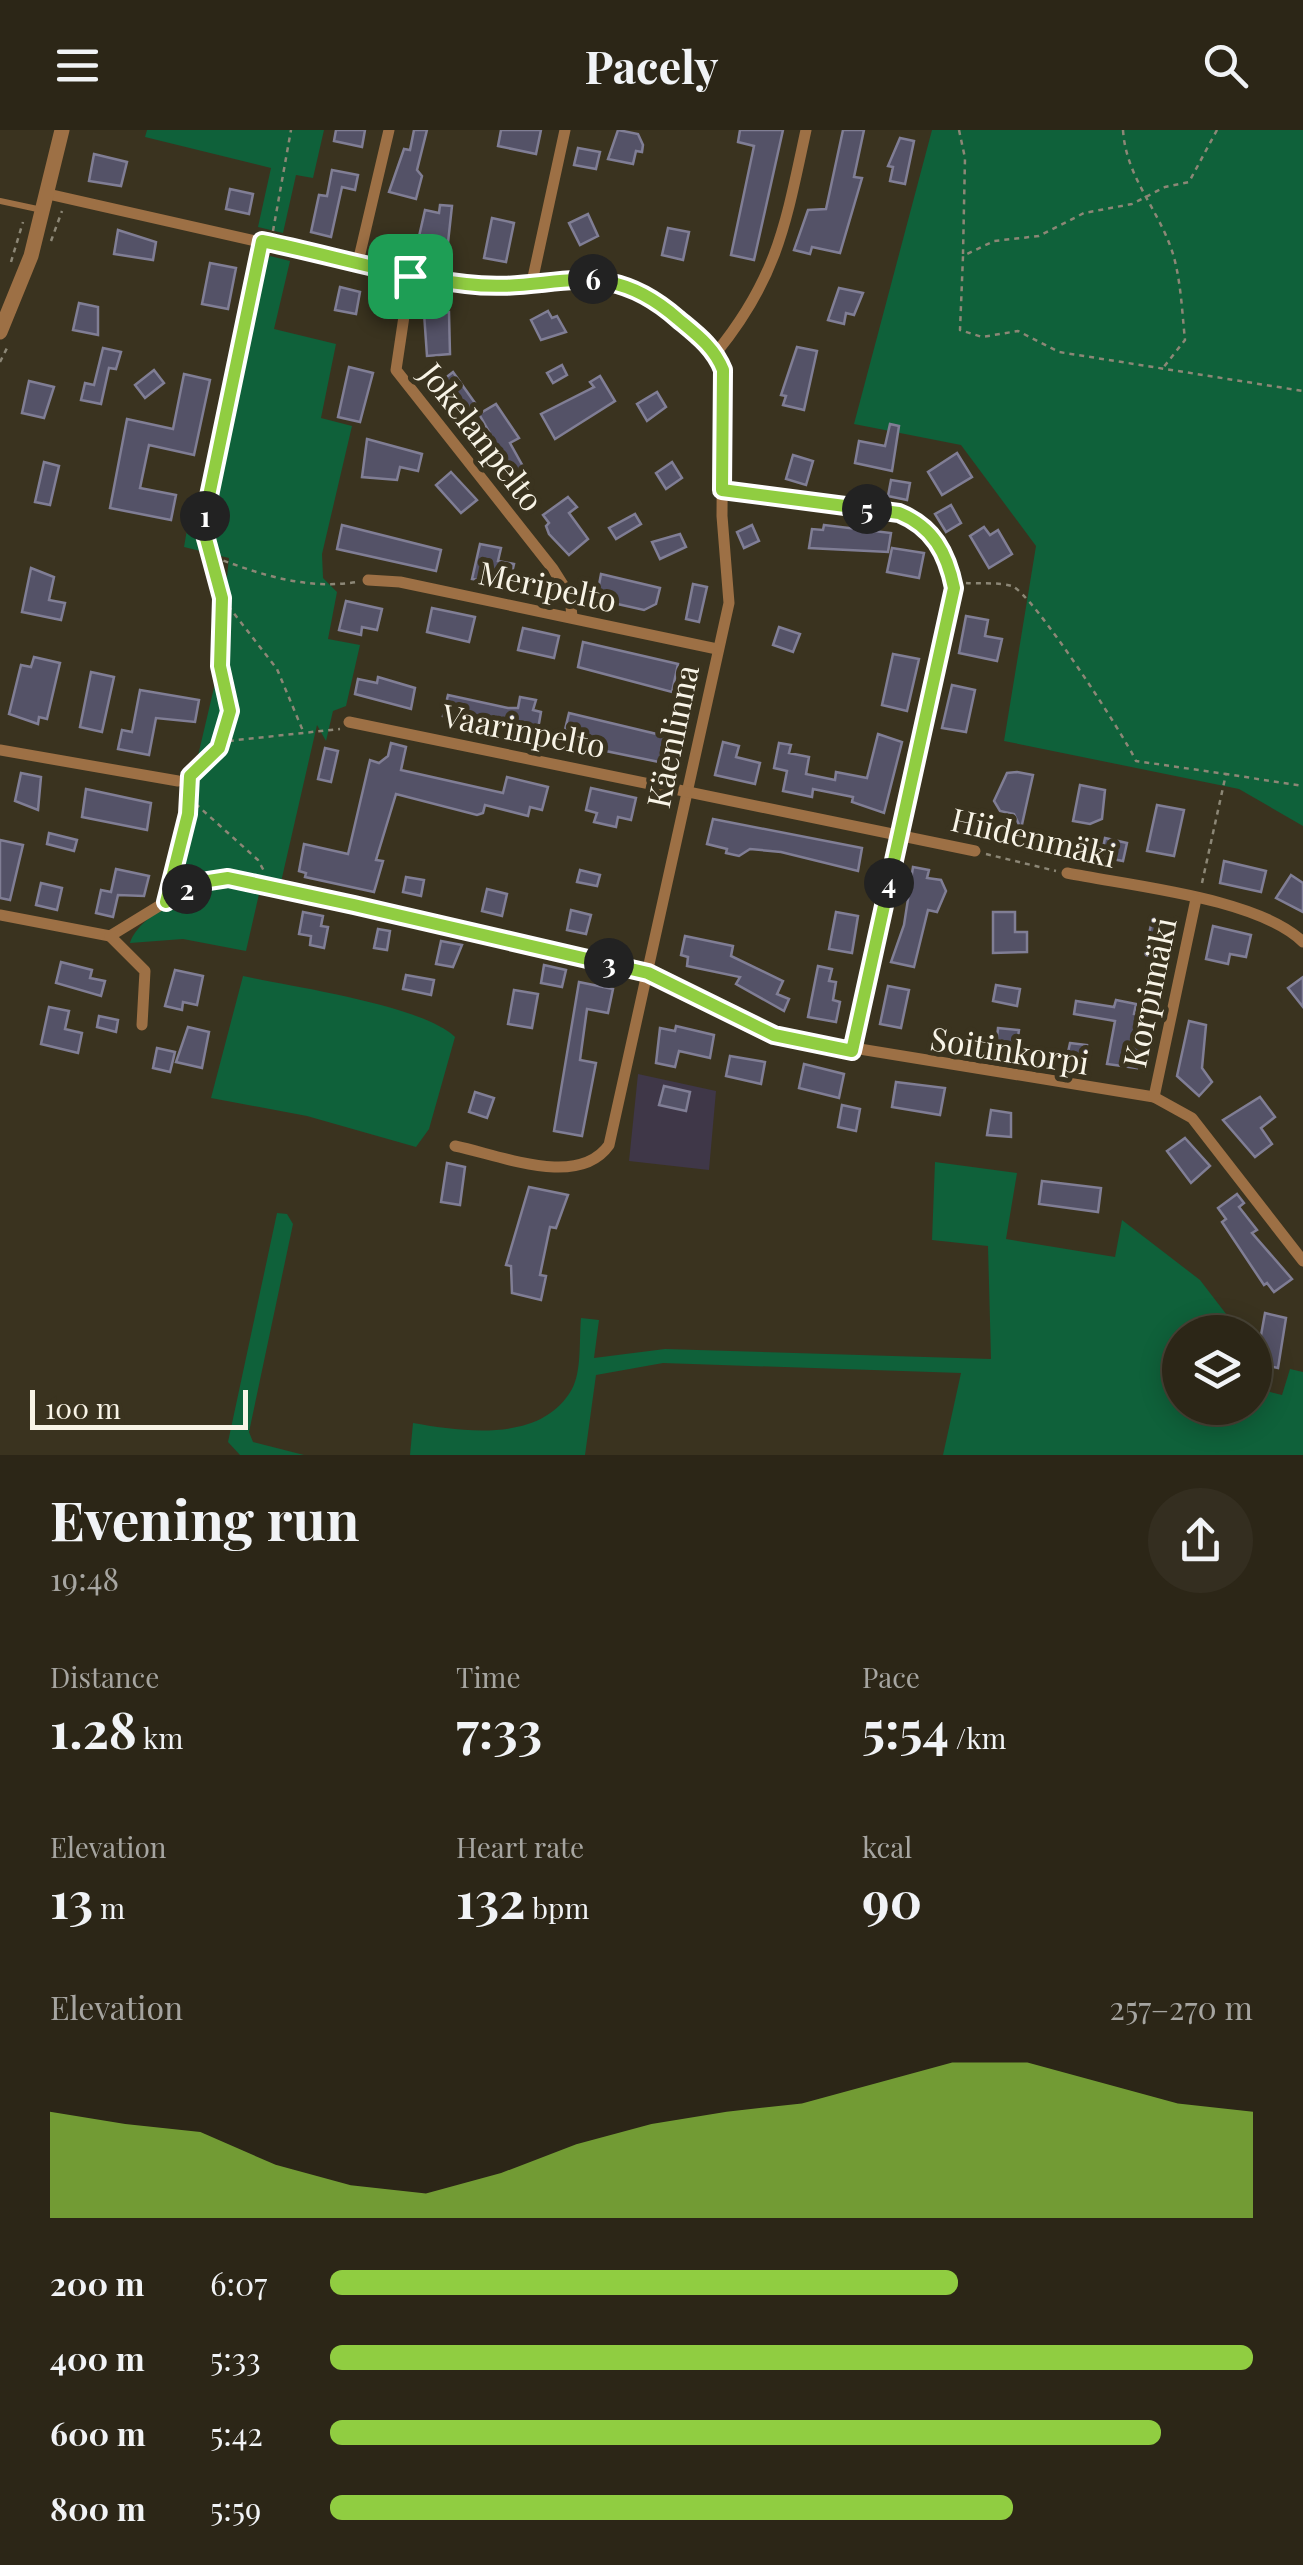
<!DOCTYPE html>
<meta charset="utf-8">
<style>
:root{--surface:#2c2617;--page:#342e20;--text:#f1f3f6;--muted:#a6a5a1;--line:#484336;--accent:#90cd41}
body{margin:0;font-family:"Playfair Display",serif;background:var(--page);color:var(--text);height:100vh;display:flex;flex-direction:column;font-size:38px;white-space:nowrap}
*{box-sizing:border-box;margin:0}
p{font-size:32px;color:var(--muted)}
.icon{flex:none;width:55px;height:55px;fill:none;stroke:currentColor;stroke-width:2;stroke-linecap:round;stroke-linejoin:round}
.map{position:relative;height:1325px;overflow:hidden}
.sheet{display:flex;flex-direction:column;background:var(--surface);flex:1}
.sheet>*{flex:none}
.buttons{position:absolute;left:1162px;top:1185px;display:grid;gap:20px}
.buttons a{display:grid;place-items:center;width:110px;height:110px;border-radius:50%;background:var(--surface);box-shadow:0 5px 25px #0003,0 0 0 2px var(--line);font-size:50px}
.scale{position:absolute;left:30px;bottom:25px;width:218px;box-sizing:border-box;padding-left:10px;border:5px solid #f8f4e7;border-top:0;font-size:28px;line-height:35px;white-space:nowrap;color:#f8f4e7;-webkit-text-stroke:8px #3a331f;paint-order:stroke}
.pin{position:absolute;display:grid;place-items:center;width:85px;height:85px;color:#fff;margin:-42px;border-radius:20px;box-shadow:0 5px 15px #0006}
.km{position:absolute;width:50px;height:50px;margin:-25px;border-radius:50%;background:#222;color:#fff;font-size:28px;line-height:50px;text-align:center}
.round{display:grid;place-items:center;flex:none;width:105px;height:105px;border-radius:52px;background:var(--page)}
.headline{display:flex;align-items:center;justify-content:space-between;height:170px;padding:0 50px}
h1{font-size:55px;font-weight:700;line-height:75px}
.figures{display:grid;grid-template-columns:repeat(3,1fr);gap:15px;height:170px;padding:10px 50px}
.figures div{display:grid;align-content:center}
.figures b{font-size:50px;font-weight:700}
.figures small{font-size:28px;font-weight:400}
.figures p{font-size:28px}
.chart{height:280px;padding:20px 50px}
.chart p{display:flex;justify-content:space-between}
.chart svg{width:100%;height:180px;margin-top:10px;fill:var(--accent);opacity:.7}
ul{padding:0 50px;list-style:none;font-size:32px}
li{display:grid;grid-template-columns:160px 120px 1fr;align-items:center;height:75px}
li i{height:25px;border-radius:12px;background:var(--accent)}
header{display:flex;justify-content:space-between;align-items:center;height:130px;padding:0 50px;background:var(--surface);font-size:45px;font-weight:700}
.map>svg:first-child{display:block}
.industrial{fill:#3f3748}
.green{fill:#0f613a}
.building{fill:#545267;stroke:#807e95;stroke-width:2.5}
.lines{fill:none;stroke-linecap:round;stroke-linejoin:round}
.path{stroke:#8c8776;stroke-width:2.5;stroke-dasharray:5 5;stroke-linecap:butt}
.service{stroke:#9d7045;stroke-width:6}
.minor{stroke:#9d7045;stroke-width:11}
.tertiary{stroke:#9d7045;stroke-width:15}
.route-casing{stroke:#fff;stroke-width:20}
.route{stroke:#90cd41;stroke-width:12}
.labels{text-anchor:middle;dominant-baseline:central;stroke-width:10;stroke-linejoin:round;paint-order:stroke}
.street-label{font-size:32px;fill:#f8f4e7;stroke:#3a331f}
</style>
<header><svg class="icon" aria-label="menu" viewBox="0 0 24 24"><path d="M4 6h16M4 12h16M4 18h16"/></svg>Pacely<svg class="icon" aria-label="search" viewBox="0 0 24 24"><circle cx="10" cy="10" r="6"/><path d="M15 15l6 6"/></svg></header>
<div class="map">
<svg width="1303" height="1325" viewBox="0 0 1303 1325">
<rect width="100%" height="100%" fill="#3a331f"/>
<path class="industrial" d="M638,944L716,961L709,1040L629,1031Z"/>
<g class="green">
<path d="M147,0H324L313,48L296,45L283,103L258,97L271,38L145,7Z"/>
<path d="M932,0H1303V696L1239,659L1004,611L1036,416L961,315L854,294Z"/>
<path d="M270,126L290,131L274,199L336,214L321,288L352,296L322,424L323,448L337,462L328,509L360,515L346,576L333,581L326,611L317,595L281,752L218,741L167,758L216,549L229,428L184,417L188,394L221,403L216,369L264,136Z"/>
<path d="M230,757L259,764L246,821L183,809L130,813C141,781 199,759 230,757Z"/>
<path d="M243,846C292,857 422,875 455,907L429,999L416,1017L307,986L211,968Z"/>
<path d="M935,1032L1017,1043L1006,1109L1115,1127L1122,1090L1200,1150L1233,1193L1232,1202H1180V1278H1255V1258L1282,1265L1290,1239L1303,1242V1325H943L961,1243L663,1233L596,1245L585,1325H410L413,1293C464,1302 542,1313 572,1259C582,1241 579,1208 581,1188L599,1190L594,1228L665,1219L991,1229L988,1116L932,1110Z"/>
<path d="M277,1083L287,1084L293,1094L249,1302L253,1312L304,1325H240L228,1312Z"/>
</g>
<g class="building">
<path d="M336,0H365L362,17L334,11Z"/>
<path d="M414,0H427L417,40L422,46L416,69L389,62L404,19L410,20Z"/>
<path d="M501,0H541L536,24L498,16Z"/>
<path d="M618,0L638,4L643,15L642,22L636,21L633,34L608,29Z"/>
<path d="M740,0H783L754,130L731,125L754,16L738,12Z"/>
<path d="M843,0H864L854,47L862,48L840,123L812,117L810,124L794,120L808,80L826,79Z"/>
<path d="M900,8L914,11L905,54L890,51L893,37L888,36Z"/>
<path d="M578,18L600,22L596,39L574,35Z"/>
<path d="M94,24L127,32L121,56L89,51Z"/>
<path d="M332,40L358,45L355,60L342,57L331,107L311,102L319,65L327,66Z"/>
<path d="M230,59L253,64L249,84L226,79Z"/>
<path d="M440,75L452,76L446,131L415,124L425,80L439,83Z"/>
<path d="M588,84L598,106L580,115L569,93Z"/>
<path d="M492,88L514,93L506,132L484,128Z"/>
<path d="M668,98L689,102L683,130L662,125Z"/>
<path d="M118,100L156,112L153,130L114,124Z"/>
<path d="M210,133L236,138L228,179L202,174Z"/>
<path d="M340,157L360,162L356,184L335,180Z"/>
<path d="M839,158L863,163L854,185L846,183L844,194L828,190Z"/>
<path d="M79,173L98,177V205L73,200Z"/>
<path d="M548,181L552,188L557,186L566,202L541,210L531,190Z"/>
<path d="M449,182L450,224L427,226L424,183Z"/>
<path d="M797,217L817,221L804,280L783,275L786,266L781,265Z"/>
<path d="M103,218L121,222L116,239L109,238L101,274L81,270L85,253L94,255Z"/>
<path d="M562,235L567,245L553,253L547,243Z"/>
<path d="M349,237L373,243L360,292L338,287Z"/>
<path d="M154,240L164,253L145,268L135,255Z"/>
<path d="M453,242L475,273L457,286L435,256Z"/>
<path d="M184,244L210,250L194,325L149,315L140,358L176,365L171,390L110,378L127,289L173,299Z"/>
<path d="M600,246L615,271L555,309L541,284L594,257L590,252Z"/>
<path d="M29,251L54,257L44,288L22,283Z"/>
<path d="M657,262L666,277L647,291L637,274Z"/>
<path d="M496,274L519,308L510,313L525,340L503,352L488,330L486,322L491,319L486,310L492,307L479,284Z"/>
<path d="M890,294L899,296L892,341L855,333L859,311L885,316Z"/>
<path d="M367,309L422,324L418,341L400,337L397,350L362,347Z"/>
<path d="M957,323L972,347L942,365L928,342Z"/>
<path d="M793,325L813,331L806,355L786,349Z"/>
<path d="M44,332L59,336L50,375L35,372Z"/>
<path d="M672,332L682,348L666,359L656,343Z"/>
<path d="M451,342L477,370L461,383L436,355Z"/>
<path d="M891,350L910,353L907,370L888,366Z"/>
<path d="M568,367L577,377L569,383L588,409L569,425L549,404L546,396L549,393L543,385Z"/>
<path d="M951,375L961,393L946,402L935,384Z"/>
<path d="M635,384L641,394L616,409L609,398Z"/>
<path d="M342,395L441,420L436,441L337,419Z"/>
<path d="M752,395L759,411L744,418L737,402Z"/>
<path d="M824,395L891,403L888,422L809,418L812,399L823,400Z"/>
<path d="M984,397L990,405L998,400L1012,424L989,438L970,406Z"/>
<path d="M680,404L686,417L660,429L652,412Z"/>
<path d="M480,414L501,418L498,431L514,434L509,455L472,449Z"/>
<path d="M892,418L924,423L919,448L887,442Z"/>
<path d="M31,438L54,447L49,470L65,473L61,490L22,482Z"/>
<path d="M601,444L660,458L656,474L644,480L604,471L605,467L597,466Z"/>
<path d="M693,454L707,457L699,492L686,489Z"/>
<path d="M346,471L382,479L377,500L362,497L361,505L339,500Z"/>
<path d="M432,478L475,487L469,512L427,502Z"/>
<path d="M966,486L988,490L985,506L1002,509L997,531L959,523Z"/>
<path d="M779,497L800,504L793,522L773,515Z"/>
<path d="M523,498L559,506L554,528L518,520Z"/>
<path d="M583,512L678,534L672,562L578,537Z"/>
<path d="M893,524L919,529L907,581L882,575Z"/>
<path d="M34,527L60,533L47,589L39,587L38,594L9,584L21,535L31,537Z"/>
<path d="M91,542L114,547L102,602L80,597Z"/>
<path d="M378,547L415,558L411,579L355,564L358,549L377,553Z"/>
<path d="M952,555L975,560L966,602L942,598Z"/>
<path d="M140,560L199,570L195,592L156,588L149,625L118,619L122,600L132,602Z"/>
<path d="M448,565L508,578H518L520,567L536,570L533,580L541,582L537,605L443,586Z"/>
<path d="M569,583L665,606L659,632L562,612Z"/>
<path d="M878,604L902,612L884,683L852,672L853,667L813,659L812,667L783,661L787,641L774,638L779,613L791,615L789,623L809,627L806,644L835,650L836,642L867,648Z"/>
<path d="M723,612L739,616L736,627L760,633L755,654L715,645Z"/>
<path d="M391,613L406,617L401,640L503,663L507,647L548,657L542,680L530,677L528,686L485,675L483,683L477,685L396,664L376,730L383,731L374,762L305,747L306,743L299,741L304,714L348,724L370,630L379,633L388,626Z"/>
<path d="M325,618L338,621L331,652L318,649Z"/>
<path d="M1017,642L1033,645L1021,699L1014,684L1000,681L994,671L1007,643Z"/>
<path d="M21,643L41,647L38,680L15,671Z"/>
<path d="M1080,655L1105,660L1102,689L1090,694L1073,691Z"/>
<path d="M591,658L636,668L631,690L618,687L616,697L594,692L597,683L586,680Z"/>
<path d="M86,659L151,673L147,700L82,687Z"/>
<path d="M1157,675L1184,680L1174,726L1147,721Z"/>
<path d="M713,689L862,718L858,741L781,722L750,719L739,726L726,723L727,719L707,714Z"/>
<path d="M49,703L77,710L74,721L47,714Z"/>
<path d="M1105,708L1127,713L1123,731L1101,727Z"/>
<path d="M0,710L23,715L10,770L0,768Z"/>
<path d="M1224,731L1266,741L1261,762L1220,753Z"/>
<path d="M913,737L929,740L927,748L941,750L946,761L937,782L928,780L914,837L891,832L904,795Z"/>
<path d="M116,739L149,746L144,766L118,765L113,787L96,783L101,760L111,762Z"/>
<path d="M580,740L600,745L597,756L577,752Z"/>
<path d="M1291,745L1303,753V782L1276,768Z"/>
<path d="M406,747L424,750L421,766L403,762Z"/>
<path d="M41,753L62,758L57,780L36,775Z"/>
<path d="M487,759L507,764L502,786L482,781Z"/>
<path d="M571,780L591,785L586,804L567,800Z"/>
<path d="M303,782L323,786L321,796L328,797L324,818L310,815L311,806L299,804Z"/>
<path d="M836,782L858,786L852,823L829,819Z"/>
<path d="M993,782H1015V802H1027V822L993,823Z"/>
<path d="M1153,786L1172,790L1164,830L1144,826Z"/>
<path d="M1213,796L1251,805L1246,827L1230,824L1228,834L1206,829Z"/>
<path d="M378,799L390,801L387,820L374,818Z"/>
<path d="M685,806L733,816L731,826L783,851L777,864L789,869L784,881L736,854L740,847L687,836L688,827L681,825Z"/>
<path d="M441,811L462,815L453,837L436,834Z"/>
<path d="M61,832L92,840L90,848L105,851L101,866L56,853Z"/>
<path d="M544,835L566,840L562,857L541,853Z"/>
<path d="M818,836L832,839L829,851L836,852L833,870L840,872L836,892L808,887Z"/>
<path d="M175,840L203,846L197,875L183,872L182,880L165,876Z"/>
<path d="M406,845L434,850L431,865L403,859Z"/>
<path d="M1303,847V877L1288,858Z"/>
<path d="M579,852L613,859L608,883L587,879L580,930L596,933L582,1006L554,1001Z"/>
<path d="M996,855L1020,859L1017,876L993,871Z"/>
<path d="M888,856L909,860L901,898L880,894Z"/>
<path d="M514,860L538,864L532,898L508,894Z"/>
<path d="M1116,870L1136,874L1134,884L1140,885L1135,908L1143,909L1137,938L1107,934L1115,891L1074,884L1076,871L1114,877Z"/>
<path d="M49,877L69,881L65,899L82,903L78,923L41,914Z"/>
<path d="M99,886L118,890L116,902L97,897Z"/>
<path d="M1189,891L1206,895L1202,938L1212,952L1199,966L1177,946Z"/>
<path d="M676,896L714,905L710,928L679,921L675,937L656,933L660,898L675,901Z"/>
<path d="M188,897L209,902L202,938L176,932Z"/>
<path d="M998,898L1019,900L1016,920L996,918Z"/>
<path d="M1070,913L1087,915L1085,930L1067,927Z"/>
<path d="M157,918L175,922L170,942L153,938Z"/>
<path d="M730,926L765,932L761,954L726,946Z"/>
<path d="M804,934L844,944L839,968L799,958Z"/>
<path d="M896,952L945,958L940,985L892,977Z"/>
<path d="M664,956L690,962L686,981L659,975Z"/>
<path d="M475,962L494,968L487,988L469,982Z"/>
<path d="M1260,967L1275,987L1261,998L1272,1014L1255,1027L1223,990Z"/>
<path d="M842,975L860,979L856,1001L838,997Z"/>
<path d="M991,980L1011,983V1007L987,1005Z"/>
<path d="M1185,1008L1210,1036L1191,1053L1167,1021Z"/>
<path d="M447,1033L465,1037L460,1075L441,1072Z"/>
<path d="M1042,1051L1101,1058L1098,1082L1039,1074Z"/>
<path d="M529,1057L568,1065L556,1098L550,1097L540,1145L546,1146L541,1170L512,1163L511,1136L506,1135Z"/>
<path d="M1237,1064L1244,1073L1239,1077L1257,1100L1252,1103L1292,1149L1274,1162L1267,1153L1264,1155L1222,1092L1226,1089L1218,1078Z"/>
<path d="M1265,1183L1286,1188L1278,1238L1256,1233Z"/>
</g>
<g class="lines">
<g class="path">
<path d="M959,0L965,28L963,124"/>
<path d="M1123,0C1126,48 1159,79 1173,124C1181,151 1182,182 1185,210L1163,238"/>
<path d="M1217,0L1189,52L1165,57L1132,74L1084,83L1039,106L994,111L963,126L960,200L982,207L1018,201L1059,222L1303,261"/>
<path d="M273,101L291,0"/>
<path d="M51,111L62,81"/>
<path d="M11,132L23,92"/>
<path d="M0,232L8,216"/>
<path d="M214,427C261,445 307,460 357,452"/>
<path d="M966,453C979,454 999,452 1012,456C1033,464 1124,605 1136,631L1226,644"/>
<path d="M222,468L277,539L303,601"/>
<path d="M221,617L228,611L340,599"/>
<path d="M190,645L219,618L230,581L220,535L222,468L205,397"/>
<path d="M188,667L258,730L264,741"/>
<path d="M986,724L1056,741"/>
<path d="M170,752L188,684L186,662"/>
<path d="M1202,753L1226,644L1303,656"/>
</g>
<path class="service" d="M0,71L42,80"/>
<g class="minor">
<path d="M48,64L410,146L473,155L613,150L651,165L716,223L723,240L722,386L729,473L609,1015C578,1059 500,1025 455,1016"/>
<path d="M358,132L389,0"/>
<path d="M410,146L396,240L553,439L570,466L572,487"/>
<path d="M532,152L565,0"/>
<path d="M716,223C778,147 786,92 806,0"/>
<path d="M722,360L899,383C933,397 947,423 954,458L852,921"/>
<path d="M205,385L262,111"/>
<path d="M368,450L400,452L717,519"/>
<path d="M349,592L975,721"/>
<path d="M0,620L178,651"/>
<path d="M1067,743C1131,756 1258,768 1303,812"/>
<path d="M0,785L110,806L190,757L229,748L648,843L774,905L1154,967L1192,988L1303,1131"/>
<path d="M110,806L145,841L142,895"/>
<path d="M1154,967L1196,769"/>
</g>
<path class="tertiary" d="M0,202L31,126L62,0"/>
</g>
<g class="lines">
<g class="route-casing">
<path id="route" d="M262,111C330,125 397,146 466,154C553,165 601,121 678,189C696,204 714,217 723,240L722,360L899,383C933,397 947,423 954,458L852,921L774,905L648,843L354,775L228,748L202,752L166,772L188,684L190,646L219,618L230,581L220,536L222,468L205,405V385Z"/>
</g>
<use href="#route" class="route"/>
</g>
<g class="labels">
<g class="street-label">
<text transform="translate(483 306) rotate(52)">Jokelanpelto</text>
<text transform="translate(548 455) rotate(12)">Meripelto</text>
<text transform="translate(524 599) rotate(11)">Vaarinpelto</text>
<text transform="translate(671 606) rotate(-78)">Käenlinna</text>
<text transform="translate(1034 706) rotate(13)">Hiidenmäki</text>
<text transform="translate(1148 862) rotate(-78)">Korpimäki</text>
<text transform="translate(1010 919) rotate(9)">Soitinkorpi</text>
</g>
</g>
</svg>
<div class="buttons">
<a><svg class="icon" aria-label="layers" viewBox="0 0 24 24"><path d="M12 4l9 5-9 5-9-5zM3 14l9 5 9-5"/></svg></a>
</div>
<div class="scale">100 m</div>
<div class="pin" style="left:410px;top:146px;background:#1e9e55"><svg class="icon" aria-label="arrive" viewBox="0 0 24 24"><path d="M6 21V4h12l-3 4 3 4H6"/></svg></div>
<b class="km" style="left:205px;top:386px">1</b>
<b class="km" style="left:187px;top:759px">2</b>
<b class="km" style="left:609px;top:833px">3</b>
<b class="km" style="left:889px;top:753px">4</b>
<b class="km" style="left:867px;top:379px">5</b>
<b class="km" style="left:593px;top:149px">6</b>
</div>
<section class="sheet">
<div class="headline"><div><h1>Evening run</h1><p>19:48</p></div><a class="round"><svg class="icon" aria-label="share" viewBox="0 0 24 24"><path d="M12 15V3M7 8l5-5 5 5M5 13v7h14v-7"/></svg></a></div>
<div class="figures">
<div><p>Distance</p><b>1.28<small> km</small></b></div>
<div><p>Time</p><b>7:33</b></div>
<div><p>Pace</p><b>5:54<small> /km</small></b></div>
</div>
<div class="figures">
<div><p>Elevation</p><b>13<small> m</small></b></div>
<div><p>Heart rate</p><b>132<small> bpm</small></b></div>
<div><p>kcal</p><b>90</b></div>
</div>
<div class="chart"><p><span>Elevation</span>257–270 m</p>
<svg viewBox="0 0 160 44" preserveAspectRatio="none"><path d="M0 44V18L10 21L20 23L30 31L40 36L50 38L60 33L70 26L80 21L90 18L100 16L110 11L120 6L130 6L140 11L150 16L160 18V44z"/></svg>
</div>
<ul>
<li><b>200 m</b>6:07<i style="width:68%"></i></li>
<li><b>400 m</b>5:33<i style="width:100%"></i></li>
<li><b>600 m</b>5:42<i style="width:90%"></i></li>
<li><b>800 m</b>5:59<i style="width:74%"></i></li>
</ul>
</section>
